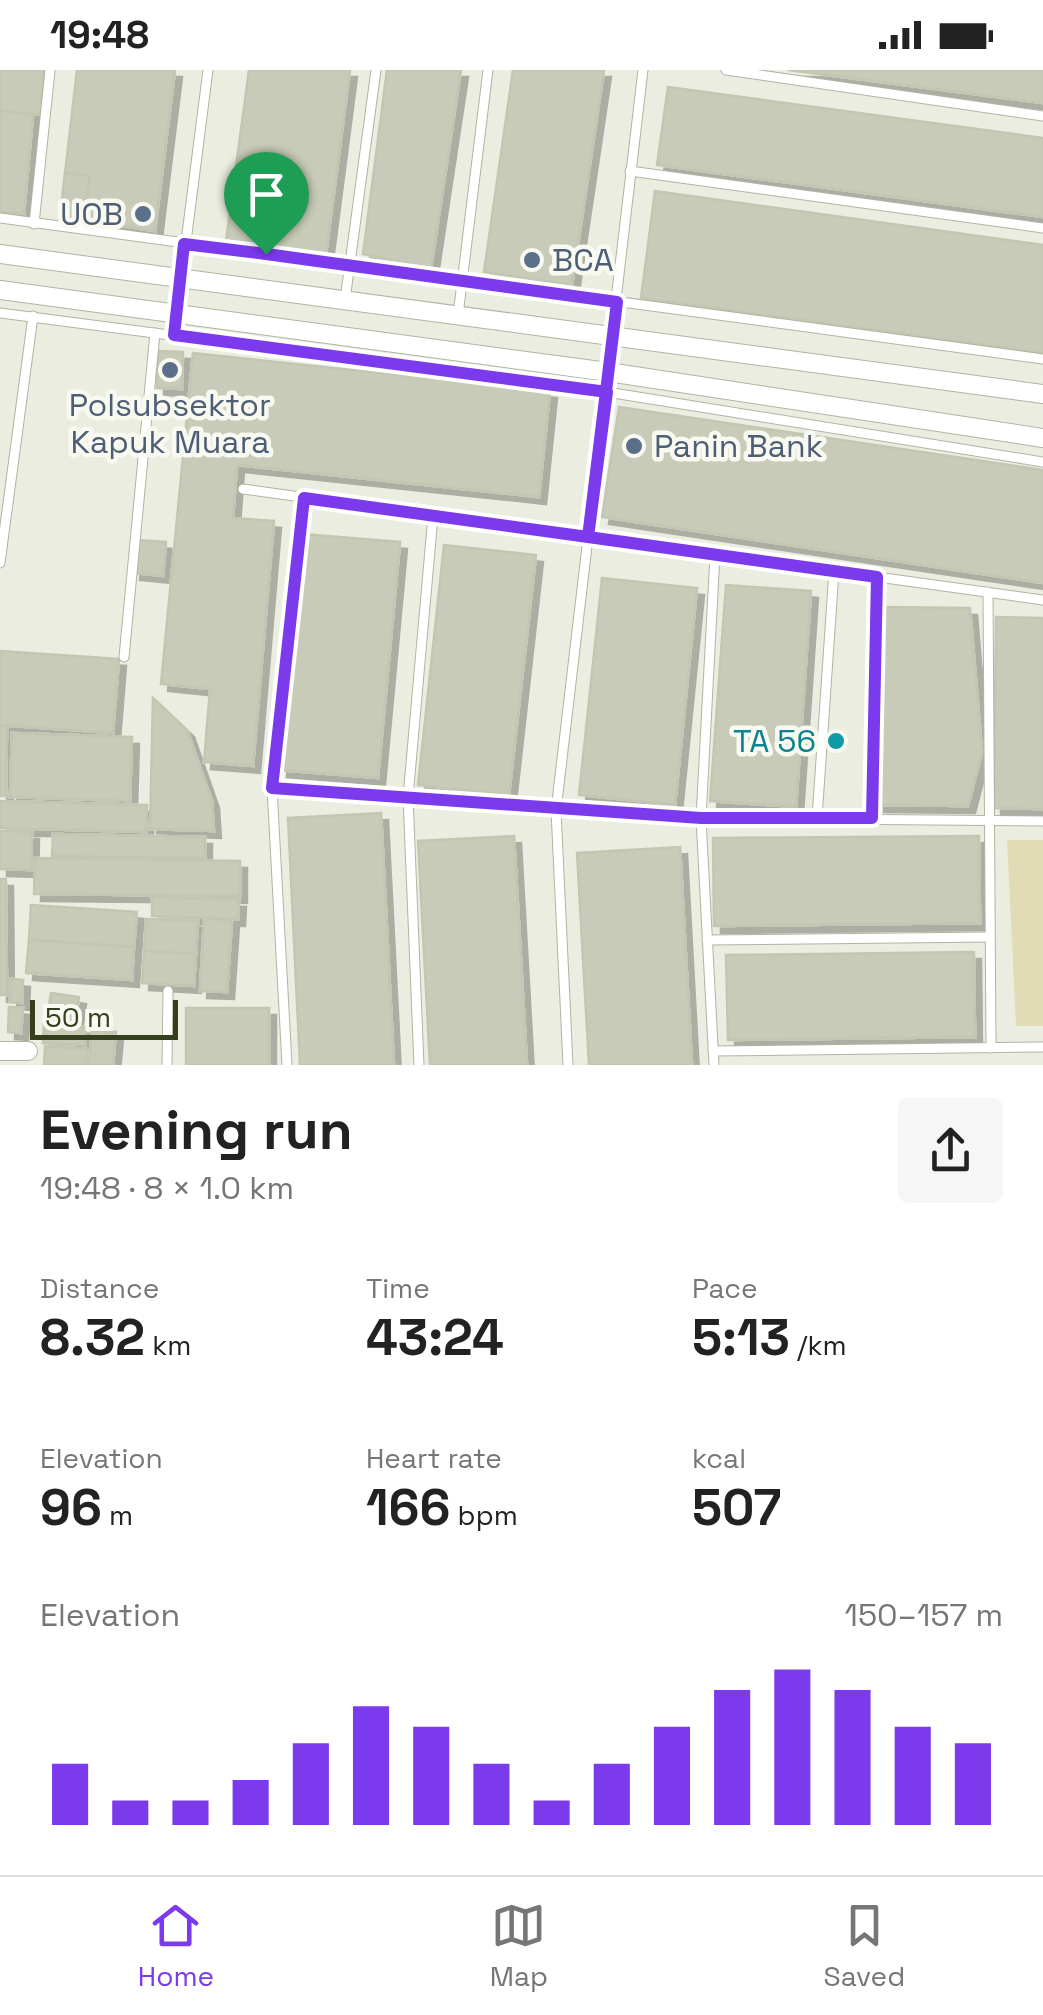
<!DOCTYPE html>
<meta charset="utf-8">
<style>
:root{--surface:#fff;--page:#f6f6f6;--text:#222;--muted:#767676;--line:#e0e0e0;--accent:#7c3aed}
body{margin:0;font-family:"Space Grotesk",sans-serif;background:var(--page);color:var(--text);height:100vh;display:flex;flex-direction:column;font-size:38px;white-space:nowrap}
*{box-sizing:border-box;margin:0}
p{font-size:32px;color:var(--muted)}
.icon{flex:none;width:55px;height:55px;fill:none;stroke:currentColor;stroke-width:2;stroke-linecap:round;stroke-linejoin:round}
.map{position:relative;height:995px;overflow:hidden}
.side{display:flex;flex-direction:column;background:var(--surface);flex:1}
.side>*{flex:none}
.scale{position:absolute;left:30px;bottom:25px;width:148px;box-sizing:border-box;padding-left:10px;border:5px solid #343f1e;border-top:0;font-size:28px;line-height:35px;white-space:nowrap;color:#343f1e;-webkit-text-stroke:8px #f8f9f0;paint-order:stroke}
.pin{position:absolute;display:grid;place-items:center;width:85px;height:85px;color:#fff;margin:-102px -42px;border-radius:50% 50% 50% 0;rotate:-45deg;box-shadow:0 0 10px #0007}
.pin .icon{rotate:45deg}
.round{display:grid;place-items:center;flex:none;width:105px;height:105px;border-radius:10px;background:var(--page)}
.overview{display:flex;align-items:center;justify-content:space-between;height:170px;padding:0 40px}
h1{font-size:55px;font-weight:600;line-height:75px}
.metrics{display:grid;grid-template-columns:repeat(3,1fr);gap:15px;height:170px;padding:10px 40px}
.metrics div{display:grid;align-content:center}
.metrics b{font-size:50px;font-weight:600}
.metrics small{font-size:28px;font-weight:400}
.metrics p{font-size:28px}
.chart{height:280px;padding:20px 40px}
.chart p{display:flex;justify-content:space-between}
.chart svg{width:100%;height:180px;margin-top:10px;stroke:var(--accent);stroke-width:6}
.status{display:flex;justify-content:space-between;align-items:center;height:70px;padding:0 50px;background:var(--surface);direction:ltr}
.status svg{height:28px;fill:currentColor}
.dock{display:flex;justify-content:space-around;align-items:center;height:140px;border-top:2px solid var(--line);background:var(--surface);font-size:28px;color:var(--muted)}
.dock a{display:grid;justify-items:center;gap:5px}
.dock .active{color:var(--accent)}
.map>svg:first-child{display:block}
.green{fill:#e1dbb6}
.building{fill:#c7cbb7;stroke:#c3c7b1;stroke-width:2.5;filter:url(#shadow)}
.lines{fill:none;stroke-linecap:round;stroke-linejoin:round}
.lane-casing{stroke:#b0b5a2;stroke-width:11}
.street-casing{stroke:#b0b5a2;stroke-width:20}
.lane{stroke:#fff;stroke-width:9}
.street{stroke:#fff;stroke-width:18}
.route-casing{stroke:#fff;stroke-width:20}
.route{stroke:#7c3aed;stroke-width:12}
.service-dot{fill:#5c6f8a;stroke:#f8f9f0;stroke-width:4}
.culture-dot{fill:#0f9aa8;stroke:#f8f9f0;stroke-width:4}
.labels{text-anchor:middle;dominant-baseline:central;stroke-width:9;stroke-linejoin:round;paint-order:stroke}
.service-label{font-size:32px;fill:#4e5e75;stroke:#f8f9f0;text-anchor:start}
.culture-label{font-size:32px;fill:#0d838f;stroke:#f8f9f0;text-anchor:end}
</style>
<div class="status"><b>19:48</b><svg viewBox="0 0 49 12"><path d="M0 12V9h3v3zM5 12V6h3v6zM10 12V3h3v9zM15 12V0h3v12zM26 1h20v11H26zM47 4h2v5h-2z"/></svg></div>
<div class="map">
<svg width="1043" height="995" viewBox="0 0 1043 995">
<defs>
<filter id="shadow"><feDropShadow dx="7" dy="7" stdDeviation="0" flood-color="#0004"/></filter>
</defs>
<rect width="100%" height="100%" fill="#ebede0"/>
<path class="green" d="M1007,770H1043V956H1016Z"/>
<g class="building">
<path d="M0,0H37L24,144L0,142Z"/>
<path d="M0,0H44L40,45L0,41Z"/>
<path d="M77,0H175L155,161L84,150L90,106L65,103Z"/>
<path d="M249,0H350L326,184L226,171Z"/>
<path d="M387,0H461L431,198L363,184Z"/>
<path d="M513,0H604L572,215L484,202Z"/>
<path d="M788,0H1043V33Z"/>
<path d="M668,17L1043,68V147L657,95Z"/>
<path d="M65,103L90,106L84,150L60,146Z"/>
<path d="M655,121L1043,175V283L641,228Z"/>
<path d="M158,281L183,282L182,319L157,318Z"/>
<path d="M193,283L550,321L539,427L237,395L233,448L274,451L253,696L204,692L210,619L161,614Z"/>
<path d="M619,337L1043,400V513L602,447Z"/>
<path d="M302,464L400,472L378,708L280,700Z"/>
<path d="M136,470L166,472L163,506L133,503Z"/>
<path d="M444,475L536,485L509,725L418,715Z"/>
<path d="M602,508L697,518L675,735L579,725Z"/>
<path d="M726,515L811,521L796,737L710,731Z"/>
<path d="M879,537L970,538L982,682L968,736L877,735Z"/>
<path d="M996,547L1043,548V739L994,738Z"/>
<path d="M0,581L119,589L113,663L0,655Z"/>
<path d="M153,628L187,660L212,731L214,761L150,759Z"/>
<path d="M0,656H7L6,726H0Z"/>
<path d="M12,663L132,667L130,731L10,727Z"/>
<path d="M0,731L147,735L146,762L0,758Z"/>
<path d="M381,743L394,995H300L288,748Z"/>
<path d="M0,761L32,762L31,800L0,799Z"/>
<path d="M53,764L205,767V788L52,786Z"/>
<path d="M514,766L527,995H430L418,771Z"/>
<path d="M979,766L980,853L714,856L713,768Z"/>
<path d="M680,777L692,995H589L577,783Z"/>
<path d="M35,788L240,791V826L34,824Z"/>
<path d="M0,809H6L7,925H0Z"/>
<path d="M152,827L239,830L238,849L152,846Z"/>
<path d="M31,835L137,842L134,877L29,870Z"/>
<path d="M146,849L198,851L196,884L144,881Z"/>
<path d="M204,849L232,850L227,922L200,921Z"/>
<path d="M29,870L134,877L132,910L26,903Z"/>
<path d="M144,881L196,884L194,916L142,913Z"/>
<path d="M974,882L975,967L728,970L726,885Z"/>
<path d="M11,909L23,910L22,933L10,932Z"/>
<path d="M51,923L79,927L75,954L47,950Z"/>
<path d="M9,937L23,938L21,963L8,962Z"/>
<rect x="186" y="938" width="83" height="57"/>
<path d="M44,955L86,957L85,975L43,973Z"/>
<path d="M92,960L116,962L113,995H89Z"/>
<path d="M45,976L87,979L86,995H44Z"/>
</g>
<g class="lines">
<g class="lane-casing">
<g id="lane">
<path d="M726,0L1043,46"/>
<path d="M630,101L1043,158"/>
<path d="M0,148L1043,289"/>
<path d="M34,154L50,0"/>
<path d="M345,230L376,0"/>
<path d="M0,243L607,322L1043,392"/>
<path d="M458,245L488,0"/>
<path d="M174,265L208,0"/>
<path d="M243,419L1043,530"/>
<path d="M0,493L33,246"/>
<path d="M988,522L991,978"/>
<path d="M124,587L155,263"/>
<path d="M272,718L701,748L1043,751"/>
<path d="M817,748L834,501"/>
<path d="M872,748L877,507"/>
<path d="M707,870L990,867"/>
<path d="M713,981L1043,977"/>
<path d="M167,995L168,921"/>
<path d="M287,995L272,718L304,428"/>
<path d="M419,995L408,727L433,446"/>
<path d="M568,995L556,740L643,0"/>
<path d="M714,995L701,748L715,485"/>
</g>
</g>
<g class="street-casing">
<g id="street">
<path d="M0,184L1043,324"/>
<path d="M0,220L608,302L1043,368"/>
<path d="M0,981H28"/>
</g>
</g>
<use href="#lane" class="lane"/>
<use href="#street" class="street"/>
</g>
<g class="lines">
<g class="route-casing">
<path id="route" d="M266,184L617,232L588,467L304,428L272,718L701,748H872L877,507L588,467L607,322L174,265L184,174L266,184"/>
</g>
<use href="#route" class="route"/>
</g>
<g class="service-dot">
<circle cx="143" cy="144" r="10"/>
<circle cx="532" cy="190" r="10"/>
<circle cx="170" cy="300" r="10"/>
<circle cx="634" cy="376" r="10"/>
</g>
<circle class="culture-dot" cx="836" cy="671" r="10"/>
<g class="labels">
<g class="service-label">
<text x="123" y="144" text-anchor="end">UOB</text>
<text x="552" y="190">BCA</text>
<text x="170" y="335" text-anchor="middle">Polsubsektor<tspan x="170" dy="37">Kapuk Muara</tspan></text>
<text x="654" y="376">Panin Bank</text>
</g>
<g class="culture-label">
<text x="816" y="671">TA 56</text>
</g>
</g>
</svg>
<div class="scale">50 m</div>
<div class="pin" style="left:266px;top:184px;background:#1e9e55"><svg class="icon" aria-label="arrive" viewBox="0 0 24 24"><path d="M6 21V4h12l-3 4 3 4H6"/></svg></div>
</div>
<section class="side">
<div class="overview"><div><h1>Evening run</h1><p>19:48 · 8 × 1.0 km</p></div><a class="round"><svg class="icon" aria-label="share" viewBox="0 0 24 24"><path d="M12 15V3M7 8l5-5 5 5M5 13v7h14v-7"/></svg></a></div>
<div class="metrics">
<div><p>Distance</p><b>8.32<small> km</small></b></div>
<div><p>Time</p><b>43:24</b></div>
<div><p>Pace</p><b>5:13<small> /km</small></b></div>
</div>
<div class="metrics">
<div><p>Elevation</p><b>96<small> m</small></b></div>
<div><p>Heart rate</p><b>166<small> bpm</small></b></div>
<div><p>kcal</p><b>507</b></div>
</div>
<div class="chart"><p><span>Elevation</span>150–157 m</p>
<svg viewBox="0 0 160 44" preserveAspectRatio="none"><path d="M5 44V29M15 44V38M25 44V38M35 44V33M45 44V24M55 44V15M65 44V20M75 44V29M85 44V38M95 44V29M105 44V20M115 44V11M125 44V6M135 44V11M145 44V20M155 44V24"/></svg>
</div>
</section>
<nav class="dock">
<a class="active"><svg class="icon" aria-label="home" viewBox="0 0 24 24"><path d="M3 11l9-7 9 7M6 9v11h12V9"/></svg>Home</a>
<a><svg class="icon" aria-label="map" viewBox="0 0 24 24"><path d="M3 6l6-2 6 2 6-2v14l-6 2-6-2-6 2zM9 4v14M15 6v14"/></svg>Map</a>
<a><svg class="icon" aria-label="saved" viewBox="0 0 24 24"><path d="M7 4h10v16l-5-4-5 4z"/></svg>Saved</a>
</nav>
